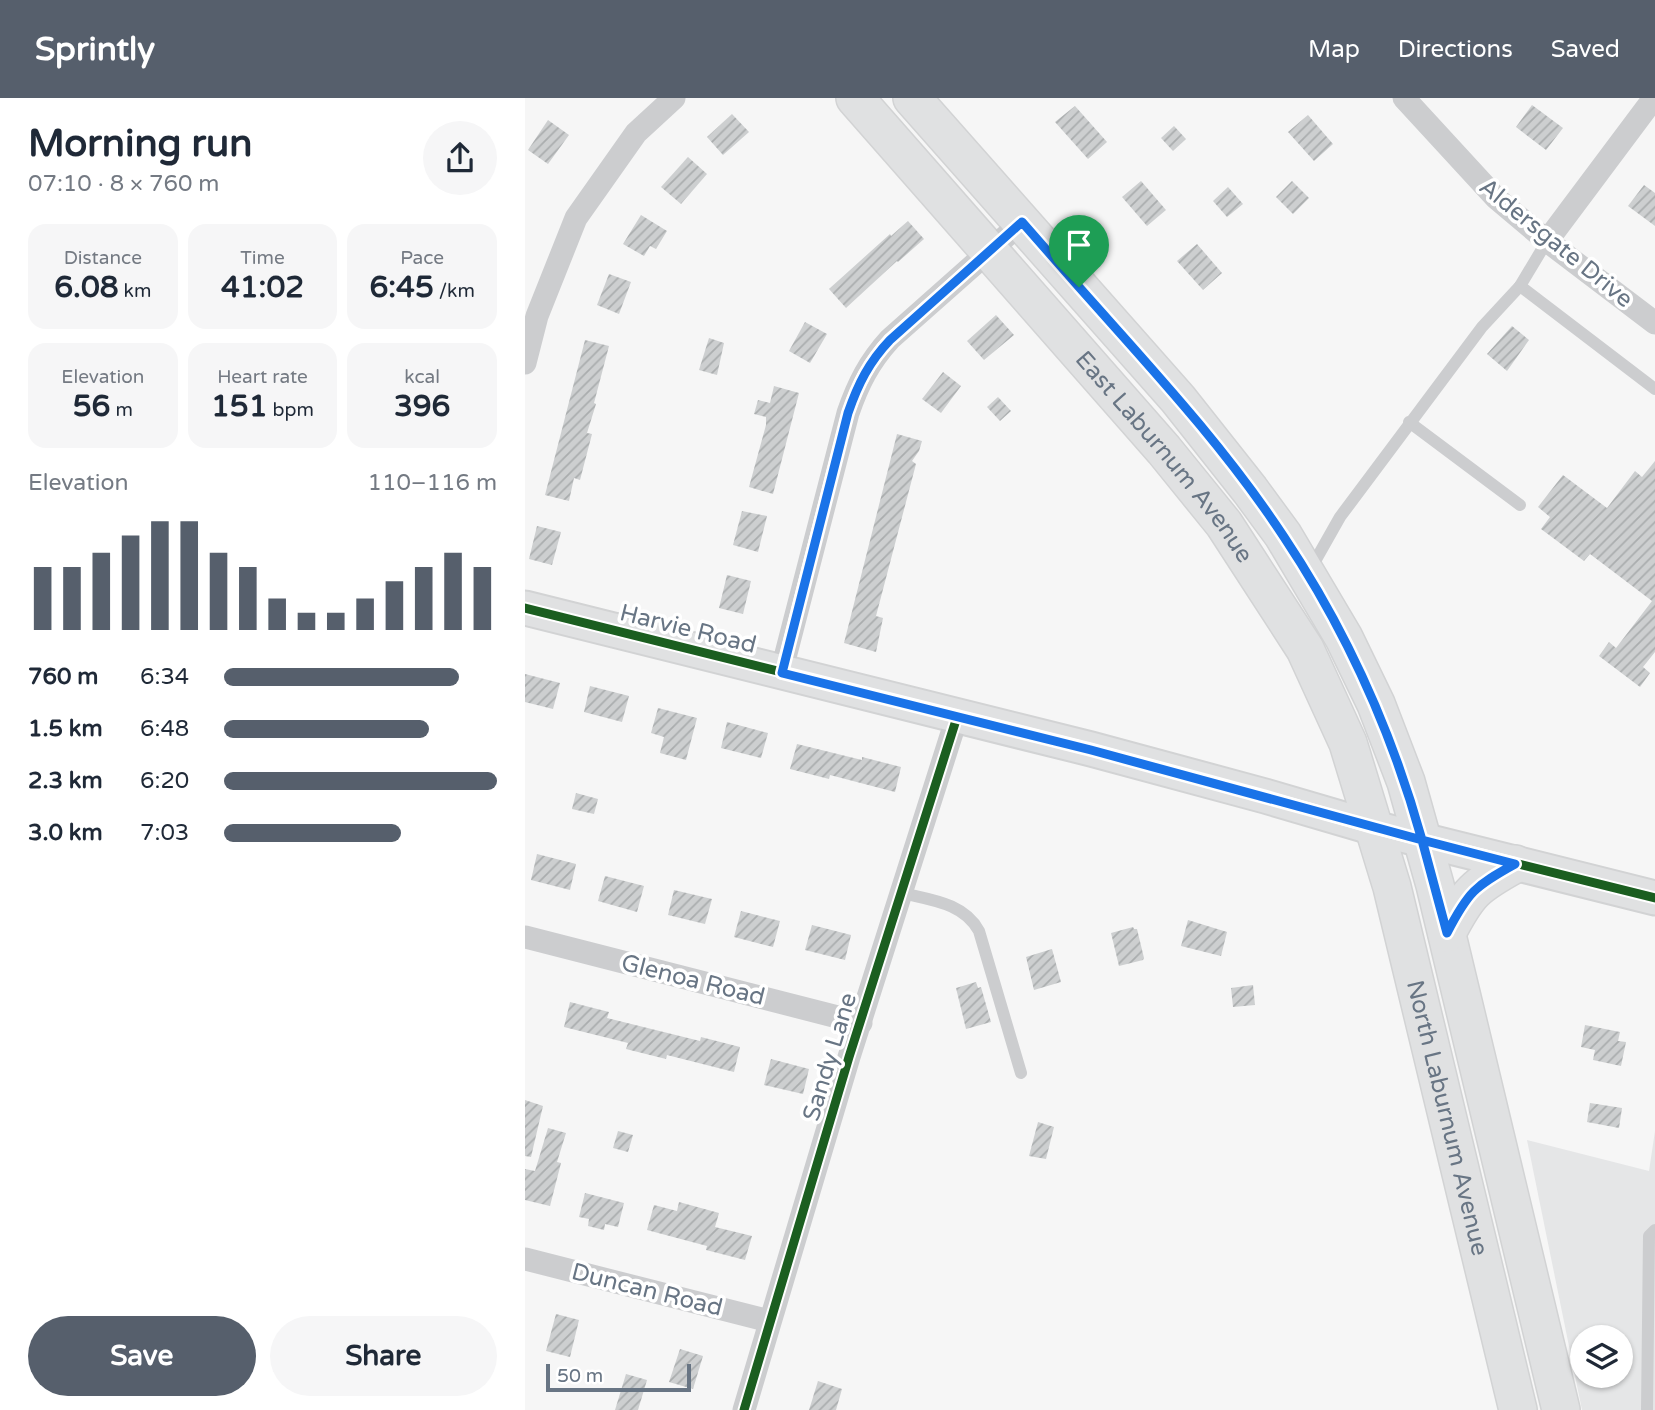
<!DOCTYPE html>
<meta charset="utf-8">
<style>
:root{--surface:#fff;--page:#f6f6f7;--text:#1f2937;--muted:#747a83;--accent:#565f6c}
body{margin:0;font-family:"Varela Round",sans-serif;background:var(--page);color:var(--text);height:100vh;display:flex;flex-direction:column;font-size:26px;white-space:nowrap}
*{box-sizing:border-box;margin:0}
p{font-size:23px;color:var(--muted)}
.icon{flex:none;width:38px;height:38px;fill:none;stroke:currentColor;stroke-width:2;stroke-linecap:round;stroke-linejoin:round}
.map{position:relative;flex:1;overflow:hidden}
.sheet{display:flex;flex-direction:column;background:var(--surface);width:525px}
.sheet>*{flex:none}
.buttons{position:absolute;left:1045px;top:1227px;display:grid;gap:14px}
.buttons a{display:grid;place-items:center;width:63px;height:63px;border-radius:50%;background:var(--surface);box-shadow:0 2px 5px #0004;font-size:35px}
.scale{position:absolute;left:21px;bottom:18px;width:145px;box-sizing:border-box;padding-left:7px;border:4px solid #687584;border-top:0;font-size:19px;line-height:24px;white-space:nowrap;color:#687584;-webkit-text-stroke:5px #fff;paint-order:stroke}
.pin{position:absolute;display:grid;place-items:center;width:60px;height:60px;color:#fff;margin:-72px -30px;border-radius:50% 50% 50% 0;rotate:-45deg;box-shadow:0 0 7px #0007}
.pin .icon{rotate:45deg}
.round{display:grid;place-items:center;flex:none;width:74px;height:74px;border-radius:37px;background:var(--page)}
.headline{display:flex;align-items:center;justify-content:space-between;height:119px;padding:0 28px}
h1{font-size:38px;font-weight:800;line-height:52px}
.stats{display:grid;grid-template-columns:repeat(3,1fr);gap:10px;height:119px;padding:7px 28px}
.stats div{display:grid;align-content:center;border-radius:18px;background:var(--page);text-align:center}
.stats b{font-size:30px;font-weight:800}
.stats small{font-size:19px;font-weight:400}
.stats p{font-size:19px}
.chart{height:196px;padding:14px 28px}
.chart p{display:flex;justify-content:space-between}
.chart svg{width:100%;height:126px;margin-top:7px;stroke:var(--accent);stroke-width:6}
.button{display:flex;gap:14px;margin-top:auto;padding:14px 28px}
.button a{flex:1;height:80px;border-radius:42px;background:var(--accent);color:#fff;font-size:28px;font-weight:800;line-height:80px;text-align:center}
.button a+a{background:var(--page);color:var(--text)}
ul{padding:0 28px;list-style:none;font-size:23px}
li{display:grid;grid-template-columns:112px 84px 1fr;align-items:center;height:52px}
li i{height:18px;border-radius:9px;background:var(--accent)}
header{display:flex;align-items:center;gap:42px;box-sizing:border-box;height:98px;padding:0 35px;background:var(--accent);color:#fff}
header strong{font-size:33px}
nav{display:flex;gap:38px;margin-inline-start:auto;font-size:24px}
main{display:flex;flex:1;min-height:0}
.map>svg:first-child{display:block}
.built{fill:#e5e6e7;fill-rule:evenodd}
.building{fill:url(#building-hatch)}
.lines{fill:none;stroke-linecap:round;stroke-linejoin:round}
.secondary-casing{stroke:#d2d3d4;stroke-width:37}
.primary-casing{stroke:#d2d3d4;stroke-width:40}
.lane{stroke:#cccdcf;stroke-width:12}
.street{stroke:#cccdcf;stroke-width:23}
.secondary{stroke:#e0e1e2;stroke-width:33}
.primary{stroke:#e0e1e2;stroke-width:37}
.cycleway-casing{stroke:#fff;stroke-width:13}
.cycleway{stroke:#1b5e20;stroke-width:9}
.route-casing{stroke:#fff;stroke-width:14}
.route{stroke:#1a73e8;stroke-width:9}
.labels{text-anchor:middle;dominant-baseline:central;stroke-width:7;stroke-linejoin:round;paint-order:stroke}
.street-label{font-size:24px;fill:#687584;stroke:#fff}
</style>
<header>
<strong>Sprintly</strong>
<nav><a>Map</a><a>Directions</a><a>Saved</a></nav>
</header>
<main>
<section class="sheet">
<div class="headline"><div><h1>Morning run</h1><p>07:10 · 8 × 760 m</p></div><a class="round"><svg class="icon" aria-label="share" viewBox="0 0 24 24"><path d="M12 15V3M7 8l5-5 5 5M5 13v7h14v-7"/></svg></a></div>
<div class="stats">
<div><p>Distance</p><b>6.08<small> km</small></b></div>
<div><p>Time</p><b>41:02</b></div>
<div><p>Pace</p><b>6:45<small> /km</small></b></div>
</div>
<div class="stats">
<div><p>Elevation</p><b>56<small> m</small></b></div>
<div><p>Heart rate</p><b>151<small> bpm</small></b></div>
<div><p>kcal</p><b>396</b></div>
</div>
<div class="chart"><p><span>Elevation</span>110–116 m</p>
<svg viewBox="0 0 160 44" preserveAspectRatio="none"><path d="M5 44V22M15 44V22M25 44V17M35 44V11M45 44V6M55 44V6M65 44V17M75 44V22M85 44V33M95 44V38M105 44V38M115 44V33M125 44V27M135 44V22M145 44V17M155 44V22"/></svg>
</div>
<ul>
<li><b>760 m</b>6:34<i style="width:86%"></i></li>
<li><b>1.5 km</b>6:48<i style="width:75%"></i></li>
<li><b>2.3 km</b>6:20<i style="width:100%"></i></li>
<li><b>3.0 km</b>7:03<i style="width:65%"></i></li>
</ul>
<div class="button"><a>Save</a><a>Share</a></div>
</section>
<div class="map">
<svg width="1130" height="1312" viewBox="0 0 1130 1312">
<defs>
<pattern id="building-hatch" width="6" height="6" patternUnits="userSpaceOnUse" patternTransform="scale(1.75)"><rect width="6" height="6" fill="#cdcfd0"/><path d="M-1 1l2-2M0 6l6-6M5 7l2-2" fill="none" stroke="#aaadae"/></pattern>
</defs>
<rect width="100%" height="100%" fill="#f6f6f6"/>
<path class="built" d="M1130,1033V1312H1057L1002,1042L1124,1073ZM1057,1239H1096V1278H1057Z"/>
<g class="building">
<path d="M1007,7L1038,30L1021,52L991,29Z"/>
<path d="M550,8L582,44L563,61L530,24Z"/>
<path d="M207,16L224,34L198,57L182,39Z"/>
<path d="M783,17L808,46L789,63L763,34Z"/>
<path d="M23,22L44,37L23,66L3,52Z"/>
<path d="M649,28L661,41L648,53L636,40Z"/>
<path d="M163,59L182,76L156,106L136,89Z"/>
<path d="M616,83L641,112L622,128L597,99Z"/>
<path d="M767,83L784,100L768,116L751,99Z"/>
<path d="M1119,87L1130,95V128L1103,108Z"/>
<path d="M703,89L718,106L702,119L688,103Z"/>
<path d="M116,117L142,133L131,151L125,148L119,158L98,146Z"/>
<path d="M383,123L399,141L373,164L372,163L321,210L304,191L365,136L366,138Z"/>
<path d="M672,146L697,175L678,192L652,163Z"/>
<path d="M84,176L106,184L94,216L72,207Z"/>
<path d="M471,217L489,237L459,262L442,243Z"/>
<path d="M280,224L302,236L285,265L264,253Z"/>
<path d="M987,228L1004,242L982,273L962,256Z"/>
<path d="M184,240L199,245L192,277L174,272Z"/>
<path d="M60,242L84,248L69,305L71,306L62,335L67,336L55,382L49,380L44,403L20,397Z"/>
<path d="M418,274L436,288L416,315L397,301Z"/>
<path d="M249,288L274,295L248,396L224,389L241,327V319L229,316L233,302L245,305Z"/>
<path d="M473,299L486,313L475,323L462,309Z"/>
<path d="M372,336L397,343L394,353L387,363L391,366L351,518L358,520L351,554L319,545Z"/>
<path d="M1130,363V554L1118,569L1125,575L1115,589L1074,558L1084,544L1091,550L1127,503L1065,456L1059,463L1016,431L1025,419L1013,409L1038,377L1082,410L1110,373L1117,379Z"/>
<path d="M217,413L242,418L233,454L208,447Z"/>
<path d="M12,428L36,434L27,467L4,461Z"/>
<path d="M202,477L226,483L218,516L194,510Z"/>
<path d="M0,576L35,585L28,611L0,604Z"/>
<path d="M65,588L104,598L97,624L59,614Z"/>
<path d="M133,610L172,620L161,662L135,655L139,639L126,635Z"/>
<path d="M202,624L243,635L236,660L196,650Z"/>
<path d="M272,646L337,662V659L376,669L370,694L305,677L304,681L265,671Z"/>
<path d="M51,695L73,701L69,716L47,711Z"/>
<path d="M12,756L51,766L45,792L6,782Z"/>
<path d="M80,778L119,788L112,814L73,803Z"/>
<path d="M149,792L187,801L180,826L143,817Z"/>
<path d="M216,813L255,823L248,849L209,839Z"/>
<path d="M663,822L702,834L696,858L656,848Z"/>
<path d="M287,827L326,837L320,862L280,852Z"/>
<path d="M608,829L609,831H612L619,860L618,862L594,868L586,835Z"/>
<path d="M527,851L536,884L509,892L501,859Z"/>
<path d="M451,884L453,890L456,889L466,924L441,931L431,890Z"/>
<path d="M728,887L730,907L708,909L706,890Z"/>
<path d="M45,904L84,914L82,920L175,943L176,939L215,949L209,974L142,957L141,961L101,951L103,945L39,929Z"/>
<path d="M1060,927L1095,934L1093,943L1101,944L1096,968L1068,962L1070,952L1056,949Z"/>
<path d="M246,961L284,971L278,996L239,987Z"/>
<path d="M0,1002L18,1008L6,1059L0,1058Z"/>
<path d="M1065,1005L1097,1010L1094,1030L1062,1024Z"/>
<path d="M513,1024L529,1029L521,1061L504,1058Z"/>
<path d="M23,1030L41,1035L32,1064L36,1065L25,1108L0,1102V1071L10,1073Z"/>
<path d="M93,1033L108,1037L103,1054L88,1050Z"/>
<path d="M60,1095L99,1105L93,1129L80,1126L79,1132L63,1128L64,1121L54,1119Z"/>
<path d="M154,1104L194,1115L190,1129L227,1138L220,1162L181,1152L182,1148L122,1132L129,1107L152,1113Z"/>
<path d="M31,1216L54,1222L45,1259L21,1253Z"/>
<path d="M155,1251L178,1258L168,1291L144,1284Z"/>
<path d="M101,1276L122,1282L113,1312H90Z"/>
<path d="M293,1283L317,1291L311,1312H284Z"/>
</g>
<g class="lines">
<g class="secondary-casing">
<path id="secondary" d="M0,510L566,651L740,698L849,730L1130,800"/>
</g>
<g class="primary-casing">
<g id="primary">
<path id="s1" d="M330,0L639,352L699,426L780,551L823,645L867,789L993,1312"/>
<path d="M387,0L653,301L725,392L758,437L819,540L851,606L881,684L910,787L1036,1312"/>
<path d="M922,835C943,794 950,788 990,766"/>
</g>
</g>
<g class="lane">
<path d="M995,188L1130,291"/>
<path d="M884,324L995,407"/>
<path d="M785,472L815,419L957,229L995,188L1022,143"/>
<path d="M377,795C406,802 439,805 454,833L496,975"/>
<path d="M1122,1312L1124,1138L1130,1132"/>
</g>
<g class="street">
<path d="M879,0L971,100L1022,143L1130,225"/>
<path d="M1022,143L1129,0"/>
<path d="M0,265L12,218L51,120L111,35L149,0"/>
<path d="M256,575L323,315C333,286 344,264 365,241L497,124"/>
<path d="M0,839L336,925"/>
<path d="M0,1161L244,1223"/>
<path d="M219,1312L324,959L432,619"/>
</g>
<use href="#secondary" class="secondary"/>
<use href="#primary" class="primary"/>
<g class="cycleway-casing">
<g id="cycleway">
<path d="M0,510L566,651L740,698L849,730L1130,800"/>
<path d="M256,575L323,315C333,286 344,264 365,241L497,124"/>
<path d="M219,1312L324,959L432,619"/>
</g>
</g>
<use href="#cycleway" class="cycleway"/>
</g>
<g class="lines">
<g class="route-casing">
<path id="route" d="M554,189L497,124L365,242C344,264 333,286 323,315L257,575L566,652L897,742L922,835C943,794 950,788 990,766L897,742C867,634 821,532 759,439C700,349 625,269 554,189"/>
</g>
<use href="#route" class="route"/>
</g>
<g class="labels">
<g class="street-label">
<text transform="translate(1031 145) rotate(39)">Aldersgate Drive</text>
<text stroke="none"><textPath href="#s1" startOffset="474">East Laburnum Avenue</textPath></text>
<text transform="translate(163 531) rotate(14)">Harvie Road</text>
<text transform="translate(168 882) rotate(14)">Glenoa Road</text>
<text transform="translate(305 959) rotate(-73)">Sandy Lane</text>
<text stroke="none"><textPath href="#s1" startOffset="1204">North Laburnum Avenue</textPath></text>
<text transform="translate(122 1192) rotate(14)">Duncan Road</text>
</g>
</g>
</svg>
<div class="buttons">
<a><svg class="icon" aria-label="layers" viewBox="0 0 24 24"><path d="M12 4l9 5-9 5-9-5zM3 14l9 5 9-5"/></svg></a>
</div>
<div class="scale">50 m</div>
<div class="pin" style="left:554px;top:189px;background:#1e9e55"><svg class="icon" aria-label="arrive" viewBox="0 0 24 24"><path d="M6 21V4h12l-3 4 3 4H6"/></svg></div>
</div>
</main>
